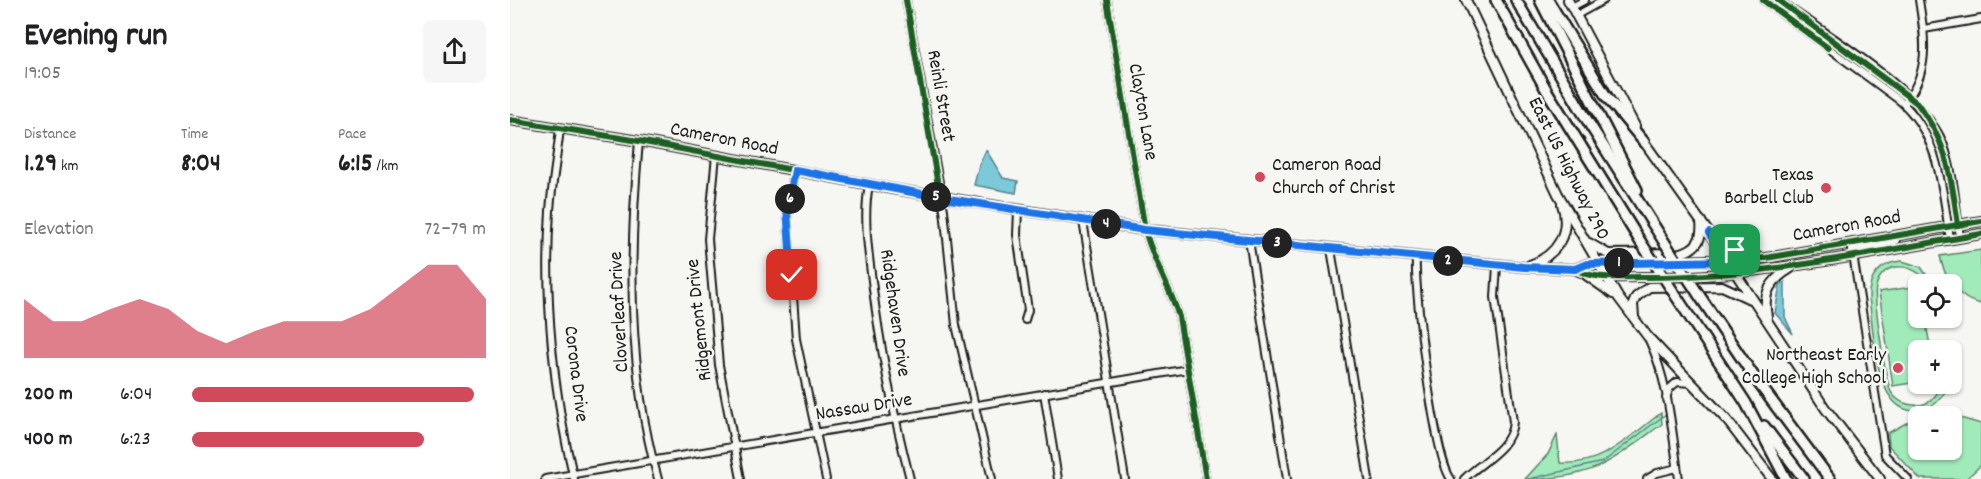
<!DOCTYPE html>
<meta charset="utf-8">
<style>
:root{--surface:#fff;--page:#f6f6f6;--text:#202124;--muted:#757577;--accent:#d1495b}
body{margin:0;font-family:Dekko,sans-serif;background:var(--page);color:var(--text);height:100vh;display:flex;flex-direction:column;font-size:22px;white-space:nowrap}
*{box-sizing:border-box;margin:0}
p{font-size:20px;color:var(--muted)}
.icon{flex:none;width:33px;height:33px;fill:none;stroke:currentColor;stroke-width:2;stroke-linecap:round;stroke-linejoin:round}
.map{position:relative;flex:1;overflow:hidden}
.details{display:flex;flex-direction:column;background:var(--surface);width:510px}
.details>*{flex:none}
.controls{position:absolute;left:1398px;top:274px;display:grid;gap:12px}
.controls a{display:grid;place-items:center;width:54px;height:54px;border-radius:9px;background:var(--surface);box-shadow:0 2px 4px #0004;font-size:30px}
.pin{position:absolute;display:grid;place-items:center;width:51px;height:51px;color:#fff;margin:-26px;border-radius:12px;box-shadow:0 3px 9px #0006}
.km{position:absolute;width:30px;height:30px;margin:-15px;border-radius:50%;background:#222;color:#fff;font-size:16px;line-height:30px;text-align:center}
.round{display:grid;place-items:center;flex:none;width:63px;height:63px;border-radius:9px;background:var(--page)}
.headline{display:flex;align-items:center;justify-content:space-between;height:102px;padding:0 24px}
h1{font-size:33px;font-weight:700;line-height:45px}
.stats{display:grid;grid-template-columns:repeat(3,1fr);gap:9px;height:102px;padding:6px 24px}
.stats div{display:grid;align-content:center}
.stats b{font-size:26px;font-weight:700}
.stats small{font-size:16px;font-weight:400}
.stats p{font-size:16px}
.chart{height:168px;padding:12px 24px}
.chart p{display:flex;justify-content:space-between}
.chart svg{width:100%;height:108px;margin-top:6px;fill:var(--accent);opacity:.7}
ul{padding:0 24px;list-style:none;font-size:20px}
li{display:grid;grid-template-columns:96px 72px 1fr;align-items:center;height:45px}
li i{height:15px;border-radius:8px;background:var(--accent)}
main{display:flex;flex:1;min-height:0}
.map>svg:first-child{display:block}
.green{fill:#a1eaba;stroke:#5e836b;stroke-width:1.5;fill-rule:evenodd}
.water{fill:#7ccad9;stroke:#56848d;stroke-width:1.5}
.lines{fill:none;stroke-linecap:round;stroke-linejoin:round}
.stream{stroke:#56848d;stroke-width:1.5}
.minor-casing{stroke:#1c1c1c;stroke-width:10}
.major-casing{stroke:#1c1c1c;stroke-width:12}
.highway-casing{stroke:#1c1c1c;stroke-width:14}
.minor{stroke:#f6f6f2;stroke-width:6}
.major{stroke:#f6f6f2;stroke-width:8}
.highway{stroke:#f6f6f2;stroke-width:9}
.highway-bridge-casing{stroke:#1c1c1c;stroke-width:14;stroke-linecap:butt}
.highway-bridge{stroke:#f6f6f2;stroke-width:9}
.cycleway-casing{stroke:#f6f6f2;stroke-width:10}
.cycleway{stroke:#1b5e20;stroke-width:6}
.route-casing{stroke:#fff;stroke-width:12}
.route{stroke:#1a73e8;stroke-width:8}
.poi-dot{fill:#d1495b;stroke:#f6f6f2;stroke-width:2}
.labels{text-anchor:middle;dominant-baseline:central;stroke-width:5;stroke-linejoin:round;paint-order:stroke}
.street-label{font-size:20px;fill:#1c1c1c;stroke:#f6f6f2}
.poi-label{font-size:20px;fill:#1c1c1c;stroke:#f6f6f2;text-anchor:end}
</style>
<main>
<section class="details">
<div class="headline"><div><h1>Evening run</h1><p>19:05</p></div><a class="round"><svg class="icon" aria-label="share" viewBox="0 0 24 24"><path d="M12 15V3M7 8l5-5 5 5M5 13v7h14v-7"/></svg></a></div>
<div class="stats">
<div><p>Distance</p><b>1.29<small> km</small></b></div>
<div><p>Time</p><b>8:04</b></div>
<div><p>Pace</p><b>6:15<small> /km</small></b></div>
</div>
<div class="chart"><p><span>Elevation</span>72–79 m</p>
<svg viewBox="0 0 160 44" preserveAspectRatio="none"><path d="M0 44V20L10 29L20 29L30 24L40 20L50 24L60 33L70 38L80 33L90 29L100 29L110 29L120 24L130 15L140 6L150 6L160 20V44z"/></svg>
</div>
<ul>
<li><b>200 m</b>6:04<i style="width:96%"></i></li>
<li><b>400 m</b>6:23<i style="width:79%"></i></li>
</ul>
</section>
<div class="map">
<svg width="1471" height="479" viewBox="0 0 1471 479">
<rect width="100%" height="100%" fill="#f6f6f2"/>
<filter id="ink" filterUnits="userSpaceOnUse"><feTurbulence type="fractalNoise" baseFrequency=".0167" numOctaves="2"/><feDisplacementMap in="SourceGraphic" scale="12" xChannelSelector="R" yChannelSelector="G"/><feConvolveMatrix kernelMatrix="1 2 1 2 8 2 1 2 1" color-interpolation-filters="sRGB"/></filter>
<g filter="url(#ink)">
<g class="green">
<path d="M1471,250V304C1448,300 1434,277 1430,256Z"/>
<path d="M1392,261L1411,267L1423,285H1418C1407,262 1372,259 1366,287C1363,298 1376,382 1381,392C1386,400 1395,405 1405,405C1418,406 1428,396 1431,384H1439L1440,391L1435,392C1428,403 1418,411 1404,411C1363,410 1364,329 1359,298C1358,277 1371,262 1392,261Z"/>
<path d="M1408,286V318H1415L1421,351H1408V382L1383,386L1369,292Z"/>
<path d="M1151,413L1152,424C1100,462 1084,479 1015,479L1038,454L1047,435L1050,463C1091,467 1120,436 1151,413Z"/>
<path d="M1437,414L1471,424V465L1456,479H1410L1379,446L1378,433L1407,417ZM1408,417H1442V450H1408Z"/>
</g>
<g class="water">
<path d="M476,150L493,178L508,181L506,193L464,185L469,165Z"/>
<path d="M1275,282V317L1283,334L1265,313L1270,284Z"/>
</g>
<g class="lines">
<path class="stream" d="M1019,479L1093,462L1156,414"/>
<g class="minor-casing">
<g id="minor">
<path d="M396,0L434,210L446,325L482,479"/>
<path d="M597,0L635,230C643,261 660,287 669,317L696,479"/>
<path d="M1253,0L1389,100C1430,135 1432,189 1440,239"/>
<path d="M1268,0C1317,35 1411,89 1433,143C1444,172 1446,207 1450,238"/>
<path d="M1062,7L1075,0"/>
<path d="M1067,15L1094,0"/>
<path d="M1414,29L1471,19"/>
<path d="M1394,104C1421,71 1415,39 1409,0"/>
<path d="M50,129C47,156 42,183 40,211C34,299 43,393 64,479"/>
<path d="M129,141C119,253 117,370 148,479"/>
<path d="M206,155L198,239L209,365L231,479"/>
<path d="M285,170L277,210L286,339L316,479"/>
<path d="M359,185C353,215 358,250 362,281C370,349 383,413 400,479"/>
<path d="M508,210L507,235L518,310L515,320"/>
<path d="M573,221L615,479"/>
<path d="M739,240L777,479"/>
<path d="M821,249L859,479"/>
<path d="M1343,255L1375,455L1398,479"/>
<path d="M906,258C904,291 924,457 941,479"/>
<path d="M1139,340C1159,382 1162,433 1169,479"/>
<path d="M534,393L548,479"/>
<path d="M1156,398L1160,388L1167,382L1182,383"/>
<path d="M35,479L678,369"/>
<path d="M954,479C972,461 1001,449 1003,422L985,297L987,265"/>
<path d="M1137,479L1147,473L1167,468"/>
</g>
</g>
<g class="major-casing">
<g id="major">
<path d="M956,0L1048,194L1108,297L1138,337L1216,419L1262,479"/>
<path d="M1058,0L1125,126"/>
<path d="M0,120L129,141L383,189L628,229L1014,267L1065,269L1077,264L1256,258L1471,221"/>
<path d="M1132,139L1199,233L1315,408L1370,479"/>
<path d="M1205,237L1223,249L1248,257"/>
<path d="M1079,243L1098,254L1171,253C1188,248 1193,238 1191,221"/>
<path d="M1343,255V250L1385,240"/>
<path d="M1020,265C1048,255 1061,232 1052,204"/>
<path d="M1065,269C1084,280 1109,277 1132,277C1246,278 1359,253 1471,234"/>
<path d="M1076,275L1103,294"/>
<path d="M1257,316C1252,293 1261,280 1281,268"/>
<path d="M1124,317L1123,304L1126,297L1139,287L1212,286L1242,300"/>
</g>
</g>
<g class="highway-casing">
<g id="highway">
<path d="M986,0L1037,91L1130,241"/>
<path d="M1006,0L1080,125L1153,240"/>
<path d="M1030,0L1127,190"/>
<path d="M1038,0L1096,96L1134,142"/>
<path d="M1189,295L1247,381L1320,479"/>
<path d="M1166,296L1236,403L1276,479"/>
<path d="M1254,426L1294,479"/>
</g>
</g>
<use href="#minor" class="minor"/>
<use href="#major" class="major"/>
<use href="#highway" class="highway"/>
<g class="highway-bridge-casing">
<g id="highway-bridge">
<path d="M1153,240L1189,295"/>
<path d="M1130,241L1166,296"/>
</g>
</g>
<use href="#highway-bridge" class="highway-bridge"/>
<g class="cycleway-casing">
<g id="cycleway">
<path d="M396,0L430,197"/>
<path d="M597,0L635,230C643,261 660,287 669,317L696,479"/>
<path d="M1253,0L1318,48"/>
<path d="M1268,0L1407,103C1438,143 1441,176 1448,225"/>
<path d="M0,120L129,141L383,189L628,229L1014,267L1065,269L1077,264L1256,258L1471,221"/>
<path d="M1065,269C1084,280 1109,277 1132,277C1246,278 1359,253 1471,234"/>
</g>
</g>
<use href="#cycleway" class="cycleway"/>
</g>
</g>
<g class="lines" filter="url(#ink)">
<g class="route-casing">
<path id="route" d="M282,275L277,210L285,170L439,199L635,230L1014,267L1065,269L1077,264L1218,261L1199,233L1225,250"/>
</g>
<use href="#route" class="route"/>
</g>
<g class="poi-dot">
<circle cx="750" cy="177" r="6"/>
<circle cx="1316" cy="188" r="6"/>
<circle cx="1388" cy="368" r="6"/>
</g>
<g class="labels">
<g class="street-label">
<text transform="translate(430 96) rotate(80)">Reinli Street</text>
<text transform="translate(632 112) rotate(80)">Clayton Lane</text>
<text transform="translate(214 140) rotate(11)">Cameron Road</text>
<text transform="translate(1058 169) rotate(63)">East US Highway 290</text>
<text transform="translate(1337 227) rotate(-10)">Cameron Road</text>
<text transform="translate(110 312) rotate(-93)">Cloverleaf Drive</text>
<text transform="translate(384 313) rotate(82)">Ridgehaven Drive</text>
<text transform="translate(190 320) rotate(-96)">Ridgemont Drive</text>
<text transform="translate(65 374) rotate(83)">Corona Drive</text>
<text transform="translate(354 408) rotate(-9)">Nassau Drive</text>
</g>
<g class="poi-label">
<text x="762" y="166" text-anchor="start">Cameron Road<tspan x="762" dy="23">Church of Christ</tspan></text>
<text x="1304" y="176">Texas<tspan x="1304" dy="23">Barbell Club</tspan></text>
<text x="1376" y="356">Northeast Early<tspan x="1376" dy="23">College High School</tspan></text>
</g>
</g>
</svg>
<div class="controls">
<a><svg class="icon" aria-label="locate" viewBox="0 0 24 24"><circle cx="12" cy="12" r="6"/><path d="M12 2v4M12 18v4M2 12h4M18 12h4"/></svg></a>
<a>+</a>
<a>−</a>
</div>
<div class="pin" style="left:1225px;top:250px;background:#1e9e55"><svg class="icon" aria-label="arrive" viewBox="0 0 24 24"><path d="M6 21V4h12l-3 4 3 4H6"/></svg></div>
<div class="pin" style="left:282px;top:275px;background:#d93025"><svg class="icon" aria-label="check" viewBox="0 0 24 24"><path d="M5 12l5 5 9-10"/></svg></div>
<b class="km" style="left:1109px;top:263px">1</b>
<b class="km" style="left:938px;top:261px">2</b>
<b class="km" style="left:767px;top:243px">3</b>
<b class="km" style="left:596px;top:224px">4</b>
<b class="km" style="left:426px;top:197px">5</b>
<b class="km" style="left:280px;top:199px">6</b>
</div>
</main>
